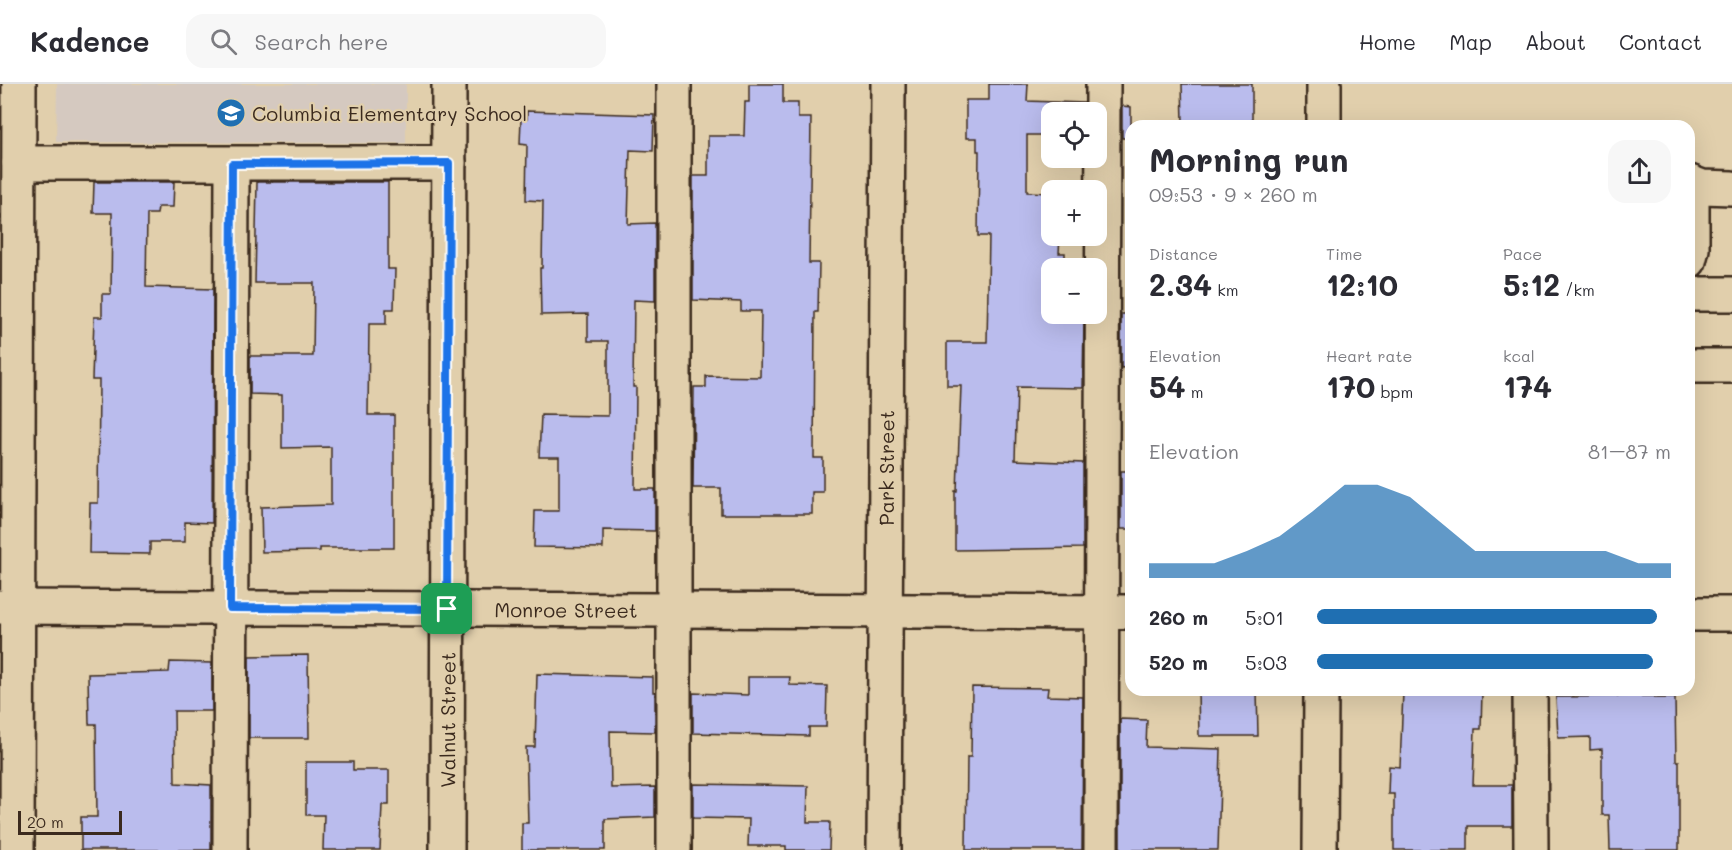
<!DOCTYPE html>
<meta charset="utf-8">
<style>
:root{--surface:#fff;--page:#f7f7f7;--text:#2b2b33;--muted:#7c7c81;--line:#e1e1e2;--accent:#1f6fb2}
body{margin:0;font-family:Mali,sans-serif;background:var(--page);color:var(--text);height:100vh;display:flex;flex-direction:column;font-size:22px;white-space:nowrap}
*{box-sizing:border-box;margin:0}
p{font-size:20px;color:var(--muted)}
.icon{flex:none;width:33px;height:33px;fill:none;stroke:currentColor;stroke-width:2;stroke-linecap:round;stroke-linejoin:round}
.map{position:relative;flex:1;overflow:hidden}
.sheet{position:absolute;left:1125px;top:36px;width:570px;height:576px;display:flex;flex-direction:column;background:var(--surface);border-radius:18px;box-shadow:0 6px 24px #0002}
.sheet>*{flex:none}
.tools{position:absolute;left:1041px;top:18px;display:grid;gap:12px}
.tools a{display:grid;place-items:center;width:66px;height:66px;border-radius:12px;background:var(--surface);box-shadow:0 6px 24px #0002;font-size:30px}
.scale{position:absolute;left:18px;bottom:15px;width:104px;box-sizing:border-box;padding-left:6px;border:3px solid #3b2a1e;border-top:0;font-size:16px;line-height:21px;white-space:nowrap;color:#3b2a1e;-webkit-text-stroke:4px #e1cfac;paint-order:stroke}
.pin{position:absolute;display:grid;place-items:center;width:51px;height:51px;color:#fff;margin:-26px;border-radius:12px;box-shadow:0 3px 9px #0006}
.round{display:grid;place-items:center;flex:none;width:63px;height:63px;border-radius:18px;background:var(--page)}
.summary{display:flex;align-items:center;justify-content:space-between;height:102px;padding:0 24px}
h1{font-size:33px;font-weight:800;line-height:45px}
.stats{display:grid;grid-template-columns:repeat(3,1fr);gap:9px;height:102px;padding:6px 24px}
.stats div{display:grid;align-content:center}
.stats b{font-size:30px;font-weight:800}
.stats small{font-size:16px;font-weight:400}
.stats p{font-size:16px}
.chart{height:168px;padding:12px 24px}
.chart p{display:flex;justify-content:space-between}
.chart svg{width:100%;height:108px;margin-top:6px;fill:var(--accent);opacity:.7}
ul{padding:0 24px;list-style:none;font-size:20px}
li{display:grid;grid-template-columns:96px 72px 1fr;align-items:center;height:45px}
li i{height:15px;border-radius:8px;background:var(--accent)}
header{display:flex;align-items:center;gap:36px;box-sizing:border-box;height:84px;padding:0 30px;background:var(--surface);border-bottom:2px solid var(--line)}
header strong{font-size:28px}
nav{display:flex;gap:33px;margin-inline-start:auto;font-size:21px}
.search{width:420px;height:54px;background:var(--page);display:flex;align-items:center;gap:15px;box-sizing:border-box;padding:0 21px;border-radius:18px;color:var(--muted);font-size:22px}
.map>svg:first-child{display:block}
.built{fill:#d5c9c0}
.building{fill:#babced;stroke:#3b2a1e;stroke-width:1.5}
.lines{fill:none;stroke-linecap:round;stroke-linejoin:round}
.minor-casing{stroke:#3b2a1e;stroke-width:38}
.minor{stroke:#e1cfac;stroke-width:33}
.route-casing{stroke:#fff;stroke-width:12}
.route{stroke:#1a73e8;stroke-width:8}
.labels{text-anchor:middle;dominant-baseline:central;stroke-width:4.5;stroke-linejoin:round;paint-order:stroke}
.poi-label{font-size:20px;fill:#3b2a1e;stroke:#e1cfac;text-anchor:start}
.street-label{font-size:20px;fill:#3b2a1e;stroke:#e1cfac}
</style>
<header>
<strong>Kadence</strong>
<div class="search"><svg class="icon" aria-label="search" viewBox="0 0 24 24"><circle cx="10" cy="10" r="6"/><path d="M15 15l6 6"/></svg>Search here</div>
<nav><a>Home</a><a>Map</a><a>About</a><a>Contact</a></nav>
</header>
<div class="map">
<svg width="1732" height="766" viewBox="0 0 1732 766">
<rect width="100%" height="100%" fill="#e1cfac"/>
<filter id="ink" filterUnits="userSpaceOnUse"><feTurbulence type="fractalNoise" baseFrequency=".0167" numOctaves="2"/><feDisplacementMap in="SourceGraphic" scale="12" xChannelSelector="R" yChannelSelector="G"/><feConvolveMatrix kernelMatrix="1 2 1 2 8 2 1 2 1" color-interpolation-filters="sRGB"/></filter>
<g filter="url(#ink)">
<path class="built" d="M57,0H406V59L56,58Z"/>
<g class="building">
<path d="M749,0H783V19H798V34H811L809,179H819L818,228H815L814,374H823V408H812V430H721V404H693L694,303H706V292L760,293L761,227H741V218L693,216V92H708V52H744L745,18H749Z"/>
<path d="M989,0H1028L1027,17L1084,19V28H1052V51H1027V108L1052,109V152H1060L1059,169H1065V184H1052V230H1084L1083,304L1017,303L1015,376L1083,379V464L955,466V407H957L961,302H947V258H987L989,152H978L979,67H977V54H966V16H989Z"/>
<path d="M1182,0H1252V37L1183,38Z"/>
<path d="M1122,22L1131,23V54H1122Z"/>
<path d="M527,27L654,31L653,67L630,66L628,140L655,139V217L634,216L633,303H636L635,405H655V447L603,446V464L534,463L535,427H559V373H539L541,331L608,332V257H588V230L541,231L540,184H542L543,117L526,116L527,61L520,60L521,35H527Z"/>
<path d="M94,98H174L173,123H158L157,130H147L146,203L213,205L212,439L185,438V458H150V470L89,469L90,419H98L99,296H92L94,233H102V210H111L112,129H93Z"/>
<path d="M257,98H388V185H395L394,225H386V240H369L368,331H394V464H320V467L262,468L261,423L331,421V363L282,364V311L250,310V272H313L314,199H255Z"/>
<path d="M1121,230H1131V283L1121,284Z"/>
<rect x="1121" y="387" width="10" height="58"/>
<path d="M308,571L309,654H249V572Z"/>
<path d="M170,578L212,579V627H174L175,699L211,701V766H81V733H97L96,640H89L88,590L169,588Z"/>
<path d="M537,590L653,593V608H655V648L610,647L611,704L655,703V733L605,735V766H522V739H528L526,663H535Z"/>
<path d="M748,593H790L789,601L827,602L826,643H809V652L693,649V609L748,611Z"/>
<path d="M972,603L1048,604L1047,612L1083,613L1082,766H966L967,673H971Z"/>
<path d="M1198,606H1257L1258,652H1199Z"/>
<path d="M1406,606L1482,608L1481,645H1475L1473,701H1512V742H1468V766H1394V710H1388L1389,682L1400,683L1403,608H1406Z"/>
<path d="M1654,612V614H1675L1676,677H1679V766H1610L1609,731H1602V665L1590,666V653L1558,654L1556,613Z"/>
<path d="M1120,635L1147,636L1146,663L1221,665L1218,766H1120Z"/>
<path d="M306,678H353V686H389V721H382L380,766H323L324,731H306Z"/>
<path d="M693,700L808,702L807,738H830L829,766H786V762H748L749,735L693,734Z"/>
</g>
<g class="lines">
<g class="minor-casing">
<g id="minor">
<path d="M674,0V766"/>
<path d="M1324,42V0"/>
<path d="M19,79H449"/>
<path d="M1689,98L1702,103L1732,104"/>
<path d="M1689,177L1692,165V99"/>
<path d="M1689,210H1732"/>
<path d="M1689,282H1732"/>
<path id="s1" d="M0,523L1131,528"/>
<path d="M1689,530H1732"/>
<path d="M1530,606L1531,766"/>
<path d="M17,766L19,0"/>
<path d="M230,766L232,80"/>
<path id="s2" d="M447,766L449,0"/>
<path id="s3" d="M884,766L888,0"/>
<path d="M1101,766L1103,0"/>
<path d="M1320,766L1321,606"/>
</g>
</g>
<use href="#minor" class="minor"/>
</g>
</g>
<g class="lines" filter="url(#ink)">
<g class="route-casing">
<path id="route" d="M449,79L447,525L230,524L232,80Z"/>
</g>
<use href="#route" class="route"/>
</g>
<defs>
<g id="school-disc" transform="scale(1.5)"><circle r="9.5" fill="#1f6fb2" stroke="#e1cfac"/><path d="M0-5L7-2L0 1L-7-2ZM-4 1L0 2.5L4 1V4Q0 6-4 4Z" fill="#fff"/></g>
</defs>
<g fill-rule="evenodd">
<use href="#school-disc" x="231" y="29"/>
</g>
<g class="labels">
<g class="poi-label">
<text x="252" y="29">Columbia Elementary School</text>
</g>
<g class="street-label">
<text stroke="none"><textPath href="#s3" startOffset="382">Park Street</textPath></text>
<text stroke="none"><textPath href="#s1" startOffset="566">Monroe Street</textPath></text>
<text stroke="none"><textPath href="#s2" startOffset="130">Walnut Street</textPath></text>
</g>
</g>
</svg>
<div class="tools">
<a><svg class="icon" aria-label="locate" viewBox="0 0 24 24"><circle cx="12" cy="12" r="6"/><path d="M12 2v4M12 18v4M2 12h4M18 12h4"/></svg></a>
<a>+</a>
<a>−</a>
</div>
<div class="scale">20 m</div>
<div class="pin" style="left:447px;top:525px;background:#1e9e55"><svg class="icon" aria-label="arrive" viewBox="0 0 24 24"><path d="M6 21V4h12l-3 4 3 4H6"/></svg></div>
<section class="sheet">
<div class="summary"><div><h1>Morning run</h1><p>09:53 · 9 × 260 m</p></div><a class="round"><svg class="icon" aria-label="share" viewBox="0 0 24 24"><path d="M12 15V3M7 8l5-5 5 5M5 13v7h14v-7"/></svg></a></div>
<div class="stats">
<div><p>Distance</p><b>2.34<small> km</small></b></div>
<div><p>Time</p><b>12:10</b></div>
<div><p>Pace</p><b>5:12<small> /km</small></b></div>
</div>
<div class="stats">
<div><p>Elevation</p><b>54<small> m</small></b></div>
<div><p>Heart rate</p><b>170<small> bpm</small></b></div>
<div><p>kcal</p><b>174</b></div>
</div>
<div class="chart"><p><span>Elevation</span>81–87 m</p>
<svg viewBox="0 0 160 44" preserveAspectRatio="none"><path d="M0 44V38L10 38L20 38L30 33L40 27L50 17L60 6L70 6L80 11L90 22L100 33L110 33L120 33L130 33L140 33L150 38L160 38V44z"/></svg>
</div>
<ul>
<li><b>260 m</b>5:01<i style="width:96%"></i></li>
<li><b>520 m</b>5:03<i style="width:95%"></i></li>
</ul>
</section>
</div>
